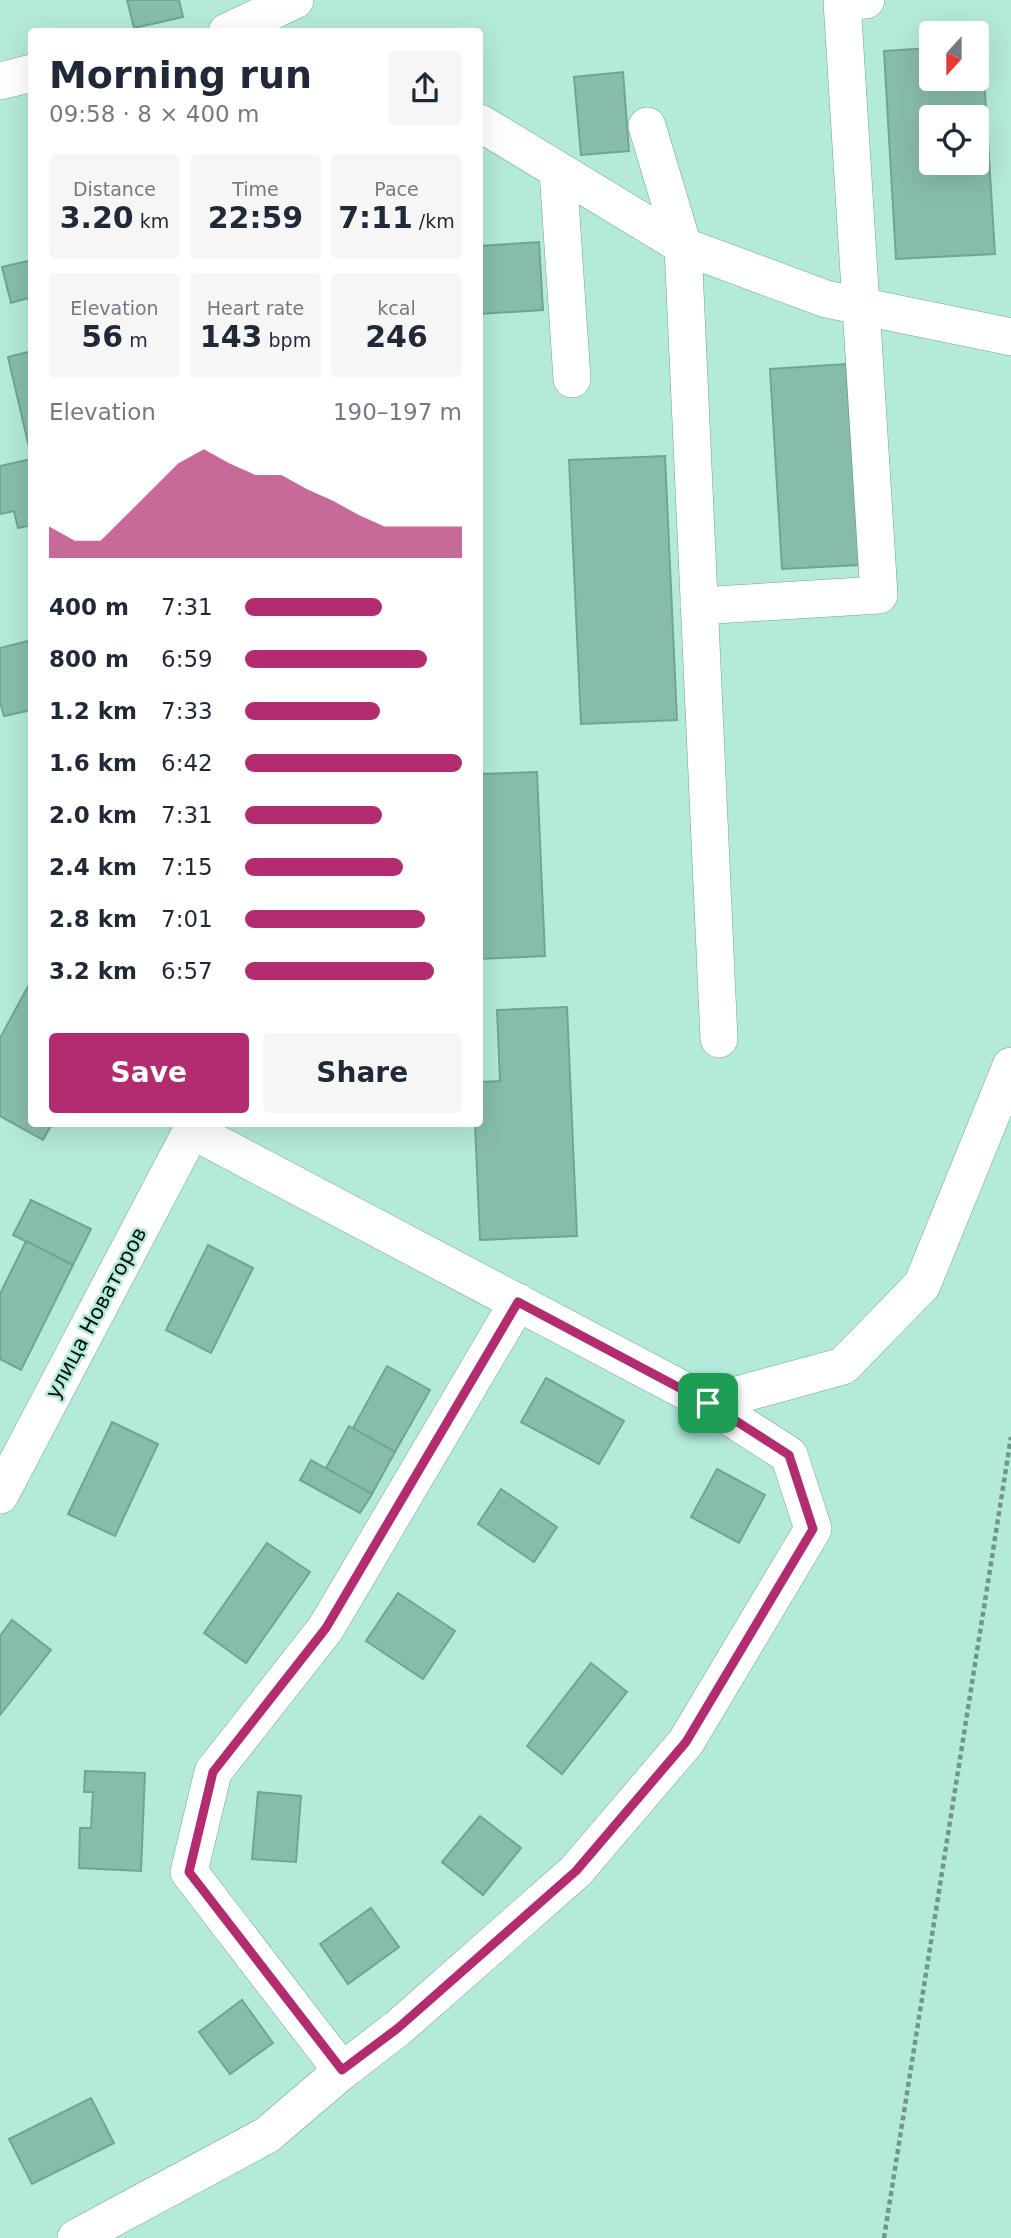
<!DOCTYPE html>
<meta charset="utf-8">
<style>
:root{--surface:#fff;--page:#f6f6f7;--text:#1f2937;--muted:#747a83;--accent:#b22c6f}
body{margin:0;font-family:"DejaVu Sans",sans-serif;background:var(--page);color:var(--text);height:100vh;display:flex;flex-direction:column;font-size:26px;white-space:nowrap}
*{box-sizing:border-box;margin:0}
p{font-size:23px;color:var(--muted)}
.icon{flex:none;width:38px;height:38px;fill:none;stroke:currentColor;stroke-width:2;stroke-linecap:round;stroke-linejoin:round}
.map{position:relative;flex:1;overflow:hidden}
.details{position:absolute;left:28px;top:28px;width:455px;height:1099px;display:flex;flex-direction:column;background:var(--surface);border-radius:7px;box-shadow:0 7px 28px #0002}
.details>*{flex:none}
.needle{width:46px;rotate:201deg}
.tools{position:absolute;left:919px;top:21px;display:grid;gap:14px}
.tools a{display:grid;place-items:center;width:70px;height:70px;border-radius:7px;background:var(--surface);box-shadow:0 7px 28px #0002;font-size:35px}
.pin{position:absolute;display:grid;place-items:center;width:60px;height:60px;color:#fff;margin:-30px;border-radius:14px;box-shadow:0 4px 10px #0006}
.round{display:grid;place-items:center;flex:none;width:74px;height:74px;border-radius:7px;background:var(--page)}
.summary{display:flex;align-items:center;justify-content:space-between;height:119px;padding:0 21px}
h1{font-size:38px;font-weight:800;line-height:52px}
.figures{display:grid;grid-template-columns:repeat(3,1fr);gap:10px;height:119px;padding:7px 21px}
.figures div{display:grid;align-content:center;border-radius:7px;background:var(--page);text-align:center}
.figures b{font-size:30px;font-weight:800}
.figures small{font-size:19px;font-weight:400}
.figures p{font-size:19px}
.chart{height:196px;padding:14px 21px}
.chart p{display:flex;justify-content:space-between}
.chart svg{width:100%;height:126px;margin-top:7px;fill:var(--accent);opacity:.7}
.button{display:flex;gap:14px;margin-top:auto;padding:14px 21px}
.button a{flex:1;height:80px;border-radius:7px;background:var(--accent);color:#fff;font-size:28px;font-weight:800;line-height:80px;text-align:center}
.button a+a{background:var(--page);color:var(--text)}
ul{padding:0 21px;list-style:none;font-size:23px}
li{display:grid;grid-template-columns:112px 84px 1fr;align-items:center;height:52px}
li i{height:18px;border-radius:9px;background:var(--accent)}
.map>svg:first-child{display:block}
.building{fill:#87bcad;stroke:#70a495;stroke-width:2;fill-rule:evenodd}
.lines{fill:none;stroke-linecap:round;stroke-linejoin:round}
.minor-casing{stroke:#71a596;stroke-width:38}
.path{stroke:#6f978b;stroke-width:4.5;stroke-dasharray:5 3.5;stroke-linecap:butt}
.minor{stroke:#fff;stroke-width:37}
.route-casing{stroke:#fff;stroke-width:14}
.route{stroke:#b22c6f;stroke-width:9}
.labels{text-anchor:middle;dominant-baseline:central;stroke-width:5;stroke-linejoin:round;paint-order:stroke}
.street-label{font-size:21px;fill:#00110c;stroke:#b4eada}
</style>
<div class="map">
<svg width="1011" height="2238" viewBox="0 0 1011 2238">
<rect width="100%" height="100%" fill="#b4eada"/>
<g class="building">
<path d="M127,0H179L183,17L134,28Z"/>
<path d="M982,45L995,254L896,259L884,51L931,48V79H976V46ZM931,117H976V163H931Z"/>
<path d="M623,72L629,151L581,155L574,77Z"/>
<path d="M539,242L543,310L480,314V246Z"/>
<path d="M32,260V310H31L28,298L11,303L2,267Z"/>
<path d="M32,351V460L8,357Z"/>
<path d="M846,364L859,565L782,569L770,369Z"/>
<path d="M665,456L677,720L581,724L569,460Z"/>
<path d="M31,459L32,525L18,528L14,511L0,514V466Z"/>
<path d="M28,641L32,654V710L4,716L0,702V648Z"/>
<path d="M537,772L545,956L480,959V774Z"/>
<path d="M32,979V1124H52L43,1140L0,1116V1038Z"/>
<path d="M567,1007L577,1236L480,1240L475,1124H480V1082L500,1081L497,1010Z"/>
<path d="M31,1200L91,1229L73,1265L13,1235Z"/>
<path d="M26,1241L73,1265L21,1370L0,1359V1294Z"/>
<path d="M208,1245L253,1268L211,1353L166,1330Z"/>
<path d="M387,1366L430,1390L395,1452L353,1428Z"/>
<path d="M546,1378L624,1421L599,1464L521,1422Z"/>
<path d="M112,1422L158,1444L115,1536L68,1514Z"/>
<path d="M349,1426L395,1452L372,1494L326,1468Z"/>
<path d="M311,1460L372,1494L360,1513L300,1480Z"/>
<path d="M717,1469L765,1495L739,1543L691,1517Z"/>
<path d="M501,1489L557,1527L534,1562L478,1524Z"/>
<path d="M267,1543L310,1572L246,1663L204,1633Z"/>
<path d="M398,1593L455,1631L423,1679L366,1641Z"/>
<path d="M12,1620L51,1650L0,1715V1636Z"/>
<path d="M591,1663L627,1692L562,1774L527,1746Z"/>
<path d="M85,1771L145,1773L141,1871L79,1868L80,1828H91L93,1792H84Z"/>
<path d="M258,1792L301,1796L296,1862L252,1859Z"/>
<path d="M480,1816L521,1848L483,1895L442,1862Z"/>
<path d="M371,1908L399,1947L348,1984L320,1944Z"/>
<path d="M242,2000L273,2043L230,2074L199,2032Z"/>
<path d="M91,2098L114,2143L32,2184L9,2139Z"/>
</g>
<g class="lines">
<g class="minor-casing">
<g id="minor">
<path d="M227,32L295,0"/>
<path d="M0,81L32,73"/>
<path d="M480,123L683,246L826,299L1011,337"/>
<path d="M647,126L683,246L719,1039"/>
<path d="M558,171L572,379"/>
<path d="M699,606L879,595L842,1L866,0"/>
<path d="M708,1403L843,1366L922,1285L1011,1066"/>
<path d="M0,1495L195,1124"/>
<path d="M342,2071L189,1872L213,1772L326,1628L518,1302"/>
<path d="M76,2238L267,2135L342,2071L398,2028L576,1871L686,1742L813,1529L789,1455L708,1403L193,1131"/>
</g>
</g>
<path class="path" d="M884,2238L1011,1437"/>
<use href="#minor" class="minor"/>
</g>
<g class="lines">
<g class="route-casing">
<path id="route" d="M518,1302L708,1403L789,1455L813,1529L686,1742L576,1871L398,2028L342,2070L189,1872L213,1772L326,1628Z"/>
</g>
<use href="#route" class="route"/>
</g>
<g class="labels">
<g class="street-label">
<text transform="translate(96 1313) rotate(-62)">улица Новаторов</text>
</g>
</g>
</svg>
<div class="tools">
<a><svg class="needle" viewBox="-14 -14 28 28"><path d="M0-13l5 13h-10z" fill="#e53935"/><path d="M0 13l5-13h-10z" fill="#747a83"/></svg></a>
<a><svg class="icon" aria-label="locate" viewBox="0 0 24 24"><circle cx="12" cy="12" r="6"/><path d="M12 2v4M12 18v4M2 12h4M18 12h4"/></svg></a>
</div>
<div class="pin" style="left:708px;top:1403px;background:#1e9e55"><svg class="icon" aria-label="arrive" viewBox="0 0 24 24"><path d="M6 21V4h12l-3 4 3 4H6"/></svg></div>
<section class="details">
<div class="summary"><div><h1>Morning run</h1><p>09:58 · 8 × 400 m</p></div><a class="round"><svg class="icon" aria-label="share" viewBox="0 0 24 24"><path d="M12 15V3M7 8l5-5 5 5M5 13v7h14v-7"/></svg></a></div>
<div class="figures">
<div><p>Distance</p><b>3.20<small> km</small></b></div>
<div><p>Time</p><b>22:59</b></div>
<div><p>Pace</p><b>7:11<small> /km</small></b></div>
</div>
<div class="figures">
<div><p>Elevation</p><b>56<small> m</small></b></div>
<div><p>Heart rate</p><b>143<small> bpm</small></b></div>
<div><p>kcal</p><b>246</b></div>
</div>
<div class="chart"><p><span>Elevation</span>190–197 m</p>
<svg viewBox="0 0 160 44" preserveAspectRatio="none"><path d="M0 44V33L10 38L20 38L30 29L40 20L50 11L60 6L70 11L80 15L90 15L100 20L110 24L120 29L130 33L140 33L150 33L160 33V44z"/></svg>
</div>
<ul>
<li><b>400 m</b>7:31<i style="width:63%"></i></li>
<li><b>800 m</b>6:59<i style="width:84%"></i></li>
<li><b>1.2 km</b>7:33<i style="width:62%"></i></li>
<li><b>1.6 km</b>6:42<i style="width:100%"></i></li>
<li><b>2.0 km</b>7:31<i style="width:63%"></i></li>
<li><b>2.4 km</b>7:15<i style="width:73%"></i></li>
<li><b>2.8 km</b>7:01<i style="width:83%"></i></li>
<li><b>3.2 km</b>6:57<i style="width:87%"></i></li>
</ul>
<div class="button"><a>Save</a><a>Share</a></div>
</section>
</div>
